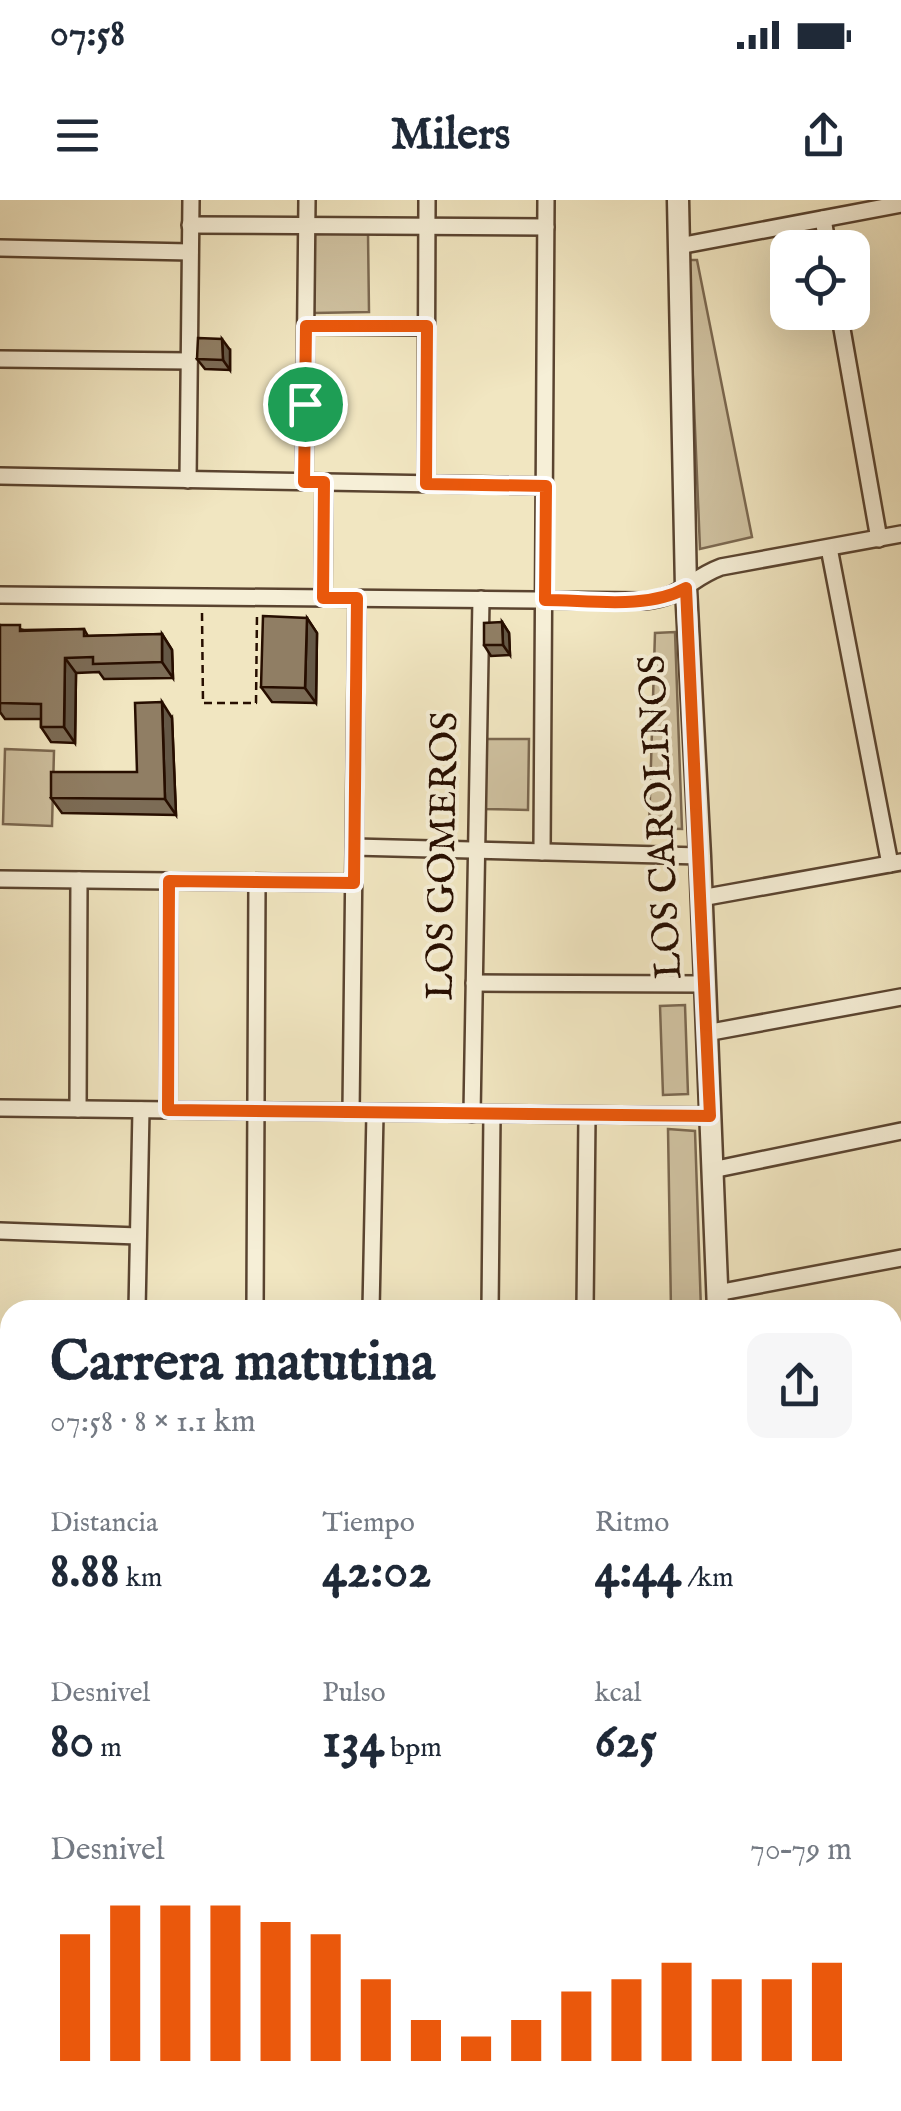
<!DOCTYPE html>
<html lang="es">
<meta charset="utf-8">
<style>
:root{--surface:#fff;--page:#f6f6f7;--text:#1f2937;--muted:#747a83;--accent:#ea580c}
body{margin:0;font-family:"IM FELL English",serif;background:var(--page);color:var(--text);height:100vh;display:flex;flex-direction:column;font-size:38px;white-space:nowrap}
*{box-sizing:border-box;margin:0}
p{font-size:32px;color:var(--muted)}
.icon{flex:none;width:55px;height:55px;fill:none;stroke:currentColor;stroke-width:2;stroke-linecap:round;stroke-linejoin:round}
.map{position:relative;flex:1;overflow:hidden}
.sheet{position:absolute;left:0px;top:1100px;width:902px;height:812px;display:flex;flex-direction:column;background:var(--surface);border-radius:30px 30px 0 0;box-shadow:0 10px 40px #0002}
.sheet>*{flex:none}
.controls{position:absolute;left:770px;top:30px;display:grid;gap:20px}
.controls a{display:grid;place-items:center;width:100px;height:100px;border-radius:20px;background:var(--surface);box-shadow:0 10px 40px #0002;font-size:50px}
.pin{position:absolute;display:grid;place-items:center;width:85px;height:85px;color:#fff;margin:-42px;border:5px solid #fff;border-radius:50%;box-shadow:0 2px 10px #0007}
.round{display:grid;place-items:center;flex:none;width:105px;height:105px;border-radius:20px;background:var(--page)}
.summary{display:flex;align-items:center;justify-content:space-between;height:170px;padding:0 50px}
h1{font-size:55px;font-weight:700;line-height:75px}
.metrics{display:grid;grid-template-columns:repeat(3,1fr);gap:15px;height:170px;padding:10px 50px}
.metrics div{display:grid;align-content:center}
.metrics b{font-size:50px;font-weight:700}
.metrics small{font-size:28px;font-weight:400}
.metrics p{font-size:28px}
.chart{height:280px;padding:20px 50px}
.chart p{display:flex;justify-content:space-between}
.chart svg{width:100%;height:180px;margin-top:10px;stroke:var(--accent);stroke-width:6}
.status{display:flex;justify-content:space-between;align-items:center;height:70px;padding:0 50px;background:var(--surface);direction:ltr}
.status svg{height:28px;fill:currentColor}
header{display:flex;justify-content:space-between;align-items:center;height:130px;padding:0 50px;background:var(--surface);font-size:45px;font-weight:700}
.map>svg:first-child{display:block}
.green{fill:#cfc1a0;stroke:#7b6850;stroke-width:2.5}
.lines{fill:none;stroke-linecap:round;stroke-linejoin:round}
.minor-casing{stroke:#5a4430;stroke-width:20}
.tertiary-casing{stroke:#5a4430;stroke-width:25}
.primary-casing{stroke:#270e00;stroke-width:30}
.path{stroke:#270e00;stroke-width:2.5;stroke-dasharray:8 5;stroke-linecap:butt}
.minor{stroke:#f6efd7;stroke-width:15}
.tertiary{stroke:#f6efd7;stroke-width:20}
.primary{stroke:#f1e6c1;stroke-width:25}
.wall{fill:#7c6c56;stroke:#270e00;stroke-width:2.5}
.shaded-wall{fill:#655846;stroke:#270e00;stroke-width:2.5}
.building{fill:#907e64;stroke:#270e00;stroke-width:2.5}
.route-casing{stroke:#fff;stroke-width:20}
.route{stroke:#ea580c;stroke-width:12}
.labels{text-anchor:middle;dominant-baseline:central;stroke-width:8;stroke-linejoin:round;paint-order:stroke}
.street-label{font-size:38px;fill:#270e00;stroke:#f6efd7}
</style>
<div class="status"><b>07:58</b><svg viewBox="0 0 49 12"><path d="M0 12V9h3v3zM5 12V6h3v6zM10 12V3h3v9zM15 12V0h3v12zM26 1h20v11H26zM47 4h2v5h-2z"/></svg></div>
<header><svg class="icon" aria-label="menu" viewBox="0 0 24 24"><path d="M4 6h16M4 12h16M4 18h16"/></svg>Milers<svg class="icon" aria-label="share" viewBox="0 0 24 24"><path d="M12 15V3M7 8l5-5 5 5M5 13v7h14v-7"/></svg></header>
<div class="map">
<svg width="901" height="1911" viewBox="0 0 901 1911">
<rect width="100%" height="100%" fill="#f1e6c1"/>
<filter id="stains"><feTurbulence type="fractalNoise" baseFrequency=".002" numOctaves="4"/><feColorMatrix values="0 0 0 0 .2 0 0 0 0 .09 0 0 0 0 .02 0 0 0 .5 -.17"/></filter>
<radialGradient id="worn" r=".72"><stop offset=".6" stop-color="#630" stop-opacity="0"/><stop offset="1" stop-color="#630" stop-opacity=".3"/></radialGradient>
<g class="green">
<path d="M368,33L369,112L314,113L313,34Z"/>
<path d="M688,60H697L752,337L700,349Z"/>
<path d="M675,432L682,629L649,628L655,433Z"/>
<path d="M485,539H529L528,610L484,609Z"/>
<path d="M5,549L54,551L52,626L3,624Z"/>
<path d="M685,805L688,894L663,895L660,806Z"/>
<path d="M668,929L695,931L701,1110H671Z"/>
</g>
<g class="lines">
<g class="minor-casing">
<g id="minor">
<path d="M823,19L828,48"/>
<path d="M190,25L546,27"/>
<path d="M679,46L901,4"/>
<path d="M0,48L190,52"/>
<path d="M839,112L879,339"/>
<path d="M306,126L427,127"/>
<path d="M0,159L189,161"/>
<path d="M0,276L545,286"/>
<path d="M188,280L191,0"/>
<path d="M304,282L307,0"/>
<path d="M426,284L427,0"/>
<path d="M829,348L890,664"/>
<path d="M0,395L645,401C683,397 689,379 721,367L901,334"/>
<path d="M323,398L324,282"/>
<path d="M354,647L700,656"/>
<path d="M542,652L546,0"/>
<path d="M0,679L354,683"/>
<path d="M701,698L901,662"/>
<path d="M474,783L705,784"/>
<path d="M706,833L901,797"/>
<path d="M0,908L710,916"/>
<path d="M78,909L79,680"/>
<path d="M168,910L169,681"/>
<path d="M351,912L357,398"/>
<path d="M472,914L481,399"/>
<path d="M712,970L901,931"/>
<path d="M0,1031L138,1036"/>
<path d="M717,1093L901,1058"/>
<path d="M137,1110L141,910"/>
<path d="M255,1110L257,682"/>
<path d="M371,1110L375,913"/>
<path d="M490,1110L492,914"/>
<path d="M585,1110L587,915"/>
<path d="M0,1145H10"/>
<path d="M892,1198L901,1197"/>
<path d="M0,1266H10"/>
<path d="M0,1409L10,1407"/>
<path d="M892,1415L901,1463"/>
<path d="M892,1650L901,1648"/>
<path d="M892,1773L901,1771"/>
<path d="M892,1899L901,1898"/>
<path d="M65,1902L66,1911"/>
<path d="M226,1902L227,1911"/>
<path d="M326,1902L328,1911"/>
<path d="M556,1902L558,1911"/>
<path d="M679,1902L681,1911"/>
<path d="M823,1911L873,1902"/>
</g>
</g>
<g class="tertiary-casing">
<g id="tertiary">
<path d="M678,0L686,388L700,656L718,1110"/>
<path d="M430,1902L431,1911"/>
<path d="M821,1902L823,1911"/>
</g>
</g>
<g class="primary-casing">
<g id="primary">
<path d="M892,1480L901,1478"/>
<path d="M892,1508L901,1506"/>
<path d="M0,1642L10,1640"/>
<path d="M0,1670L10,1668"/>
</g>
</g>
<path class="path" d="M202,413L203,503H256L257,414"/>
<use href="#minor" class="minor"/>
<use href="#tertiary" class="tertiary"/>
<use href="#primary" class="primary"/>
</g>
<g class="wall">
<path d="M230,150V170L205,169L197,159Z"/>
<path d="M307,418L317,433L316,503L272,502L261,487Z"/>
<path d="M502,422L509,433L510,455L491,456L484,445Z"/>
<path d="M0,425L24,430L84,429L88,436L162,434L172,450L173,478L104,479L99,472L76,473L75,543L51,542L41,527V519H5L0,512Z"/>
<path d="M172,518L176,615L62,613L51,598L137,572Z"/>
</g>
<g class="shaded-wall">
<path d="M222,139L230,150V170L223,160Z"/>
<path d="M307,418L317,433L316,503L305,488Z"/>
<path d="M502,422L509,433L510,455L503,445Z"/>
<path d="M162,434L172,450L173,478L162,462Z"/>
<path d="M65,458L76,473L75,543L64,527Z"/>
<path d="M162,502L172,518L176,615L165,599Z"/>
</g>
<g class="building">
<path d="M198,138L222,139L223,160L197,159Z"/>
<path d="M263,416L307,418L305,488L261,487Z"/>
<path d="M502,422L503,445H484V423Z"/>
<path d="M0,425H20V431L84,429V436L162,434V462L93,464V457L65,458L64,527H41V504L0,503Z"/>
<path d="M162,502L165,599L51,598V572H137L135,503Z"/>
</g>
<g class="lines">
<g class="route-casing">
<path id="route" d="M306,126H427L426,284L546,286L545,400C589,400 647,410 686,388L710,916L168,910L169,681L354,683L357,398H323L324,282H304Z"/>
</g>
<use href="#route" class="route"/>
</g>
<g class="labels">
<g class="street-label">
<text transform="translate(662 617) rotate(-93)">LOS CAROLINOS</text>
<text transform="translate(444 656) rotate(-89)">LOS GOMEROS</text>
</g>
</g>
<rect width="100%" height="100%" filter="url(#stains)"/>
<rect width="100%" height="100%" fill="url(#worn)"/>
</svg>
<div class="controls">
<a><svg class="icon" aria-label="locate" viewBox="0 0 24 24"><circle cx="12" cy="12" r="6"/><path d="M12 2v4M12 18v4M2 12h4M18 12h4"/></svg></a>
</div>
<div class="pin" style="left:305px;top:204px;background:#1e9e55"><svg class="icon" aria-label="arrive" viewBox="0 0 24 24"><path d="M6 21V4h12l-3 4 3 4H6"/></svg></div>
<section class="sheet">
<div class="summary"><div><h1>Carrera matutina</h1><p>07:58 · 8 × 1.1 km</p></div><a class="round"><svg class="icon" aria-label="share" viewBox="0 0 24 24"><path d="M12 15V3M7 8l5-5 5 5M5 13v7h14v-7"/></svg></a></div>
<div class="metrics">
<div><p>Distancia</p><b>8.88<small> km</small></b></div>
<div><p>Tiempo</p><b>42:02</b></div>
<div><p>Ritmo</p><b>4:44<small> /km</small></b></div>
</div>
<div class="metrics">
<div><p>Desnivel</p><b>80<small> m</small></b></div>
<div><p>Pulso</p><b>134<small> bpm</small></b></div>
<div><p>kcal</p><b>625</b></div>
</div>
<div class="chart"><p><span>Desnivel</span>70–79 m</p>
<svg viewBox="0 0 160 44" preserveAspectRatio="none"><path d="M5 44V13M15 44V6M25 44V6M35 44V6M45 44V10M55 44V13M65 44V24M75 44V34M85 44V38M95 44V34M105 44V27M115 44V24M125 44V20M135 44V24M145 44V24M155 44V20"/></svg>
</div>
</section>
</div>
